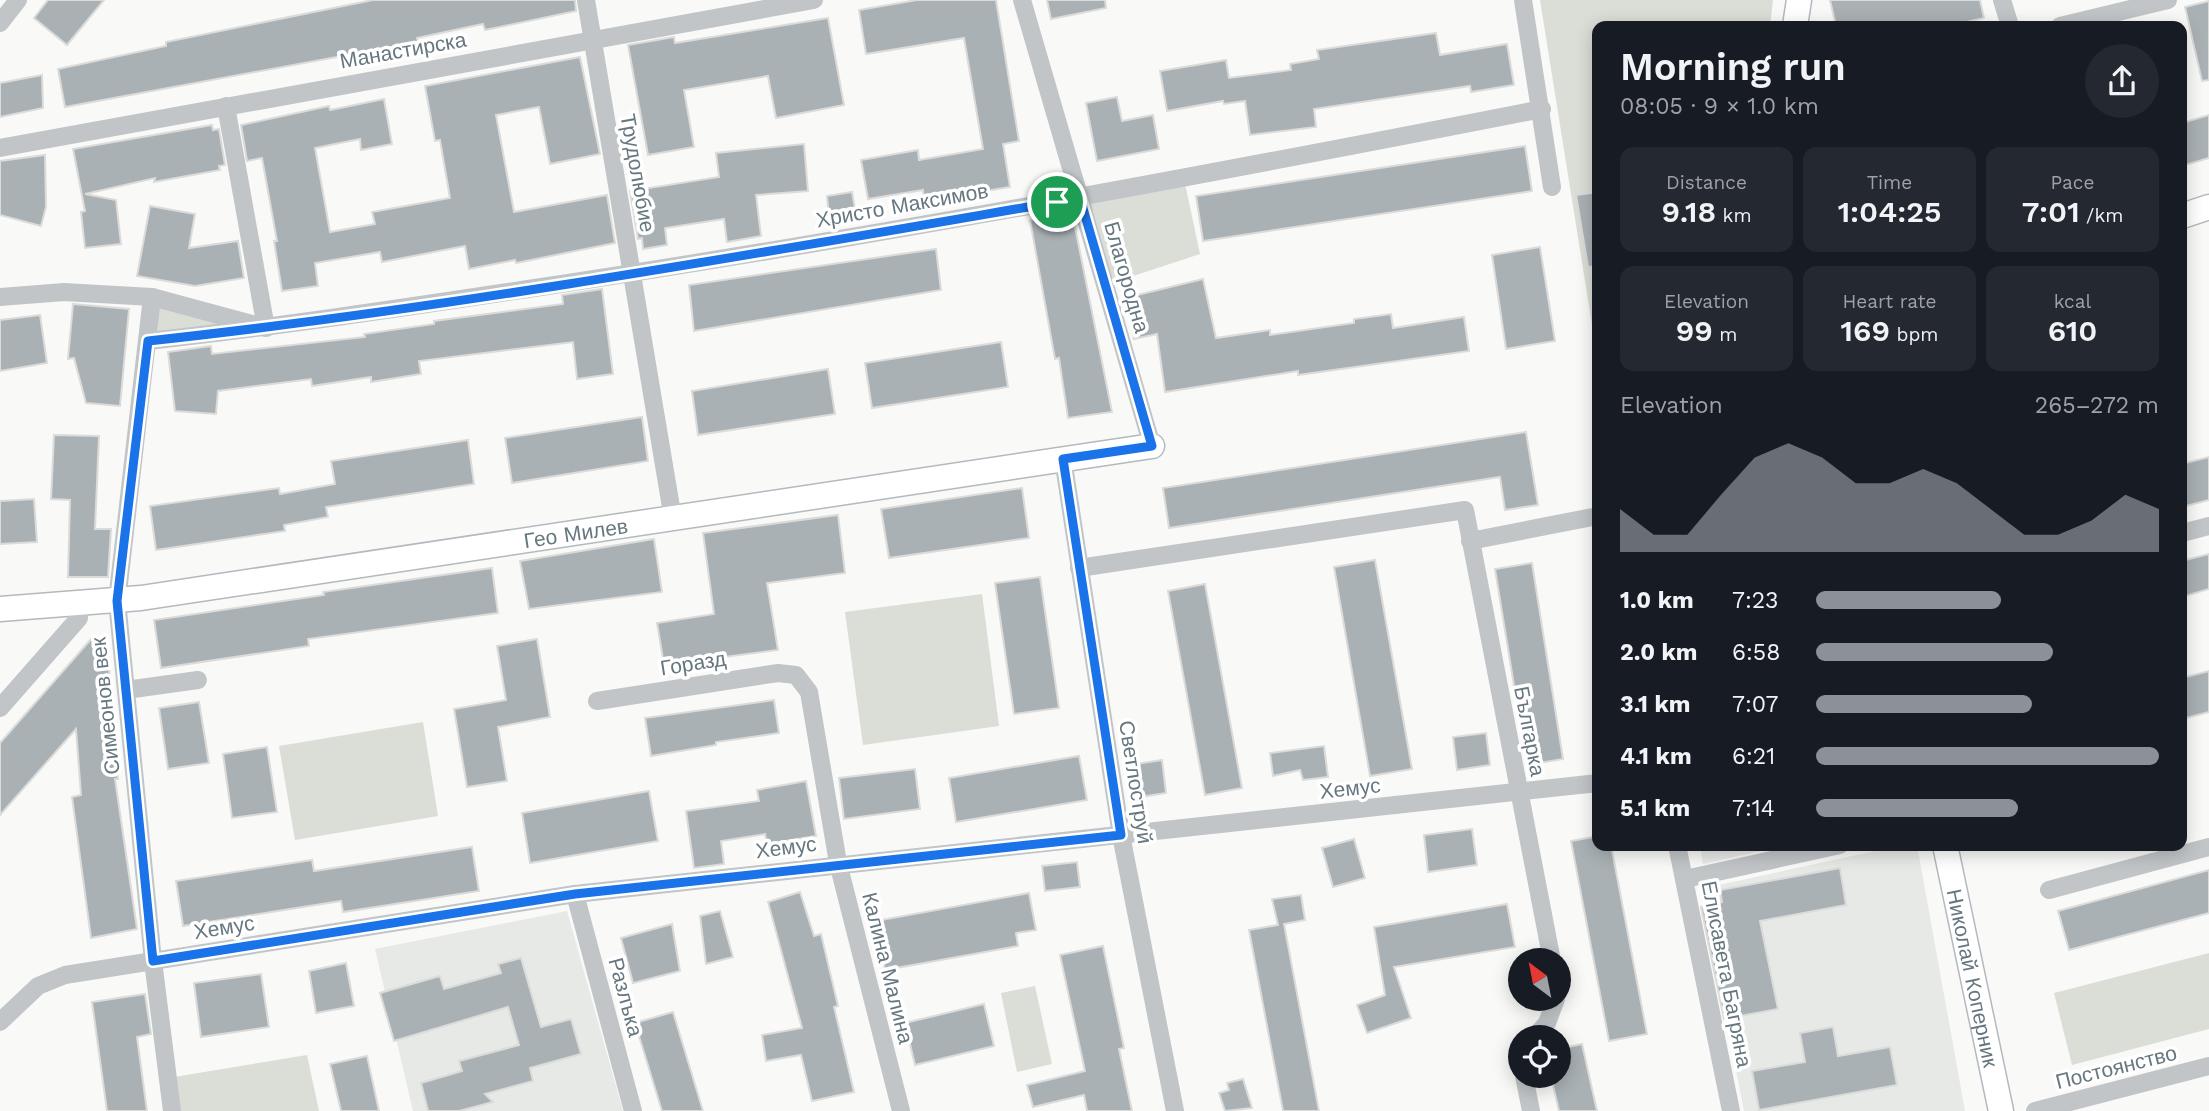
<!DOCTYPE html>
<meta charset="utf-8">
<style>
:root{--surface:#171b24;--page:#242831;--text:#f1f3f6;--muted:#9ea1a6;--accent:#8c9099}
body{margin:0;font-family:"Work Sans",sans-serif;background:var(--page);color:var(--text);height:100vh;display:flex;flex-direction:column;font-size:26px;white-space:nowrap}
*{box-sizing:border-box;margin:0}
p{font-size:23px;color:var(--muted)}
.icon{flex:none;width:38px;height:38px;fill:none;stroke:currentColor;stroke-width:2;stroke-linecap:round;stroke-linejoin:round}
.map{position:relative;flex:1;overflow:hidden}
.panel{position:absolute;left:1592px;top:21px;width:595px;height:830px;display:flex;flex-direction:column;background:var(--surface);border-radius:14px;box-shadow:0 4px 18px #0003}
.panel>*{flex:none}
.needle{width:46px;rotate:328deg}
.tools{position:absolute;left:1508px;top:948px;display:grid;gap:14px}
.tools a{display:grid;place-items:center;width:63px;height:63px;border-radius:50%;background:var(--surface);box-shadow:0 4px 18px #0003;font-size:35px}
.pin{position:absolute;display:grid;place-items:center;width:60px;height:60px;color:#fff;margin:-30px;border:4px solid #fff;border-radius:50%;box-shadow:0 2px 7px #0007}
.round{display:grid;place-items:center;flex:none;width:74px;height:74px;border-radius:37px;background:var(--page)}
.summary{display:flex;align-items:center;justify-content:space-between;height:119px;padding:0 28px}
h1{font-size:38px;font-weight:600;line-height:52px}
.figures{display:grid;grid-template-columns:repeat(3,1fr);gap:10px;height:119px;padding:7px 28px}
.figures div{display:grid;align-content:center;border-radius:14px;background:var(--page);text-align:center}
.figures b{font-size:30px;font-weight:600}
.figures small{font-size:19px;font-weight:400}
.figures p{font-size:19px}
.chart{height:196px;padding:14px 28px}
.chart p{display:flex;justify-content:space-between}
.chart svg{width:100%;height:126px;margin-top:7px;fill:var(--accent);opacity:.7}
ul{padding:0 28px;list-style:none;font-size:23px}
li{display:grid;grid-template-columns:112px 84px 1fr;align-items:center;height:52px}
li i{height:18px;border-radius:9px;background:var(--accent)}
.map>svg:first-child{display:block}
.built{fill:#e7e9e7}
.green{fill:#daded6}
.building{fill:#a9b1b5;stroke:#dbdbd9;stroke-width:2}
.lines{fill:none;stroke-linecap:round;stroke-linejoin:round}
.secondary-casing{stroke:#b3b9bd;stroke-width:27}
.street{stroke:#c1c5c8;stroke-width:18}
.secondary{stroke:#fff;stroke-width:24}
.route-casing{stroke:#fff;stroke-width:14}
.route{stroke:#1a73e8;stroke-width:9}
.labels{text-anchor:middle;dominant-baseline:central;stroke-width:7;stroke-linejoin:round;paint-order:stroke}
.street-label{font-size:21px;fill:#66777f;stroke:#fff}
</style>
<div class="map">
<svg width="2209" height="1111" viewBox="0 0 2209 1111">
<rect width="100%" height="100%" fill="#f9f9f7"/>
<g class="built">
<path d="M1700,845H1788L1703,864Z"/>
<path d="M1903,845H1917L1965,1111H1744L1700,889Z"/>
<path d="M567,911L623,1111H413L375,949Z"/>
</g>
<g class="green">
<path d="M1540,0H1773L1770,26H1598L1597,356Z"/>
<path d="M1184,179L1200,254L1106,285L1080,198Z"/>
<path d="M152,297L266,328L148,341Z"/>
<path d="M982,594L999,726L863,745L845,612Z"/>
<path d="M423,722L438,816L295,840L279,746Z"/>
<path d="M2209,953V1029L2072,1065L2054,993Z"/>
<path d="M1035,986L1052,1064L1017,1072L1001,993Z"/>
<path d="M307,1055L319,1111H172L168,1078Z"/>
</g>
<g class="building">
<path d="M48,0H104L67,45L34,18Z"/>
<path d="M373,0H575L576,11L485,30L483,24L417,38L418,42L65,107L58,69L166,46V42Z"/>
<path d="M917,0H996L1019,141L1003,144L1010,187L924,201L923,190L868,199L861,160L918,150L919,160L983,149L964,38L866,54L859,10Z"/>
<path d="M1047,0H1105L1106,8L1051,19Z"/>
<path d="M1830,0H1980L1984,18L1949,26H1836Z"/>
<path d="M2209,1V80L2202,81L2185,7Z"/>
<path d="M828,18L844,105L776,118L768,76L684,90L694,147L648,155L628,45L674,37L675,43Z"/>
<path d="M1436,33L1440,55L1507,44L1514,85L1471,92L1470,86L1314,109L1316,127L1250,135L1245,101L1224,104L1223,101L1167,111L1160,71L1226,60L1229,78L1291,70L1290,64L1319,59L1317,50Z"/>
<path d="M580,57L600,154L550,164L539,107L496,115L514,212L607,195L615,243L516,263L515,260L469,269L465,246L382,262L380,252L315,263L318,286L282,291L274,241H277L262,158L247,161L241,125L329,106L330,110L384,99L392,144L361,150L360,139L315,148L330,232L375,224L372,212L450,198L440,140L435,141L425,86Z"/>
<path d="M42,75L43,108L0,117V83Z"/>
<path d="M1117,97L1122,121L1153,115L1159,149L1097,161L1086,103Z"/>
<path d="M2209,115V158L2182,166V123Z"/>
<path d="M212,125L213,130L219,129L225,165L219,166L220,170L154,182L155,178L85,194L116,200L121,244L85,248L81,212L85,211L73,149Z"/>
<path d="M804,144L808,191L756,195L761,236L727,242L724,219L665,228L667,245L643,249L642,238L638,239L630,191L719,177L716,153Z"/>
<path d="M1525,146L1532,191L1203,241L1196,196Z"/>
<path d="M45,155L46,207L41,226L0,215V161Z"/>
<path d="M852,192L856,214L829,219L827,196Z"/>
<path d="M1598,192V266L1588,267L1576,195Z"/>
<path d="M150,206L195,214L189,248L238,241L244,278L195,286L137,276Z"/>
<path d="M1072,212L1112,412L1068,418L1059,358L1055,359L1030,220Z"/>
<path d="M1540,247L1555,341L1506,349L1492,255Z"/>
<path d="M936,249L941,290L694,331L689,285Z"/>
<path d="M1203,279L1216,338L1270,330V335L1354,323V319L1391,314L1393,328L1464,317L1469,351L1298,375V371L1165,392L1157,334L1134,339L1125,298Z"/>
<path d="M602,289L613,374L577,379L573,342L419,361L421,374L371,382V377L312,386L311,379L218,391L216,414L175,411L168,352L211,346L212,354L365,337L364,334L434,324V321L563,304L562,295Z"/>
<path d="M73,304L129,309L120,406L86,403L74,358L68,359Z"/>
<path d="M40,315L47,363L0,371V320Z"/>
<path d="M1001,342L1008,387L872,408L865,363Z"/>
<path d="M828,369L835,414L698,435L692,391Z"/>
<path d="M642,417L648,461L512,483L505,438Z"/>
<path d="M1526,432L1538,505L1505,510L1500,477L1169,528L1163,488Z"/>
<path d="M54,435L99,436L95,529H111L108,577H68L70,500L51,499Z"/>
<path d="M468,440L474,484L326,507L328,517L284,525L285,531L156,550L150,506L279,488L280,494L335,484L331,461Z"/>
<path d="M2209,457V500L2182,507V464Z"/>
<path d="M1022,488L1029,538L889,558L881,509Z"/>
<path d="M34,499L37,542L0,544V501Z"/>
<path d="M838,515L845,573L767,583L778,650L664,665L657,623L714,614L703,533Z"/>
<path d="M654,539L662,592L529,609L520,561Z"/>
<path d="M2209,554V589L2182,597V561Z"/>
<path d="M1375,560L1412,769L1370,776L1334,567Z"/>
<path d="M1532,563L1563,759L1527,765L1495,569Z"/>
<path d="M492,568L498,613L308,639L309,646L161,668L154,620L324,595L323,592Z"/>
<path d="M1040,577L1059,708L1014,714L995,583Z"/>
<path d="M1205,584L1242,788L1205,795L1168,591Z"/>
<path d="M92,638L107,642L118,779H115L137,929L91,938L72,797L81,795L76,729L0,815V743Z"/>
<path d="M537,639L550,717L498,727L507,781L467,787L454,709L506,700L497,646Z"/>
<path d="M2209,671V712L2182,719V678Z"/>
<path d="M774,700L779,733L716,742V745L651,756L645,718Z"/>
<path d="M199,702L209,763L168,769L159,708Z"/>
<path d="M1486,733L1490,765L1457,770L1453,737Z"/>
<path d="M1324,746L1328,777L1303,780L1300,770L1273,776L1270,753Z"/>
<path d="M267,747L277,812L232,818L223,754Z"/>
<path d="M1079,756L1087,800L956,822L949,778Z"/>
<path d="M1162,760L1166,793L1134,798L1130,765Z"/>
<path d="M915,769L920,809L844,819L839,778Z"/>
<path d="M806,781L816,836L767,844L765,834L721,841L724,864L694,868L686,811L759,801L757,790Z"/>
<path d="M649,791L658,841L530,863L522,813Z"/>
<path d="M1472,829L1477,865L1428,872L1424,835Z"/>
<path d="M1598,836V845H1611L1647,1034L1609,1041L1571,841Z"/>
<path d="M1354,839L1365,878L1333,887L1322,848Z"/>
<path d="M472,847L479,891L343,912L341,901L183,926L176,881L312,860L314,871Z"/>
<path d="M1077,862L1080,887L1045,891L1042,866Z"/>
<path d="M1840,868L1846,905L1760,921L1778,1009L1724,1019L1701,907L1722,902L1720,890Z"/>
<path d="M2209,870V913L2069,950L2058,911Z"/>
<path d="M800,892L814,936L821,934L838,1006L834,1007L854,1092L812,1101L801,1055L766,1061L762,1035L802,1028L768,902Z"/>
<path d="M1029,893L1036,930L1016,933L1018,946L885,970L876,921Z"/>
<path d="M1301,895L1305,920L1284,924L1319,1111H1283L1249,930L1278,925L1272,899Z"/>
<path d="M1507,904L1515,947L1394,967L1411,1018L1367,1033L1357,1005L1385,995L1374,927Z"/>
<path d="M720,911L733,957L706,964L700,916Z"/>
<path d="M672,924L680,971L633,983L621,938Z"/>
<path d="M1103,946L1124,1048L1119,1049L1132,1111H1087L1084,1095L1033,1107L1027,1085L1085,1071L1060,955Z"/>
<path d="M521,958L541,1027L571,1019L581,1054L530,1068L533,1081L485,1094L493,1102L459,1111H428L421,1083L462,1071L459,1061L519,1045L508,1007L394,1041L380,993L440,976L444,989L501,973L498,964Z"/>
<path d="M346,963L354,1006L316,1013L309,971Z"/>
<path d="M261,974L269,1027L201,1037L194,983Z"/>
<path d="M145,994L151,1034L137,1037L147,1111H107L92,1002Z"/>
<path d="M984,1004L994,1046L915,1065L905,1023Z"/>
<path d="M673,1012L703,1111H662L635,1023Z"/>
<path d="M1833,1027L1838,1056L1890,1047L1897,1085L1759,1110L1752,1071L1805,1062L1800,1033Z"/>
<path d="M1582,1044L1597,1111H1559L1551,1076H1559V1049Z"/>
<path d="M367,1056L379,1111H341L330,1064Z"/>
<path d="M1243,1079L1252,1108L1225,1111L1219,1093L1229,1090L1227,1083Z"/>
</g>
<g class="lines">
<g class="secondary-casing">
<g id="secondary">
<path d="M1795,26L1799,0"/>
<path d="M2182,216L2209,207"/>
<path id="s1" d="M0,609L141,598L1152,446"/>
<path id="s2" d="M1945,845L2001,1111"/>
</g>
</g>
<g class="street">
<path d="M586,0L673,519"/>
<path d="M1022,0L1152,446"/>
<path d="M1523,0L1552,187"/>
<path d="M2002,0L2010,26"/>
<path d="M0,23L18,0"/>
<path d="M2060,26L2168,0"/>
<path d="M226,106L266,328"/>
<path d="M0,148L814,0"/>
<path d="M0,297L64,292L152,297L256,325"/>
<path d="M152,297L117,601L153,961L172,1111"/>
<path d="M148,341C275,327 402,308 528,289C868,238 1205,175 1542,109"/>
<path d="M1063,459L1121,835L1175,1111"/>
<path d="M2182,533L2209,526"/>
<path d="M1470,541L1598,516"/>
<path d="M1079,568L1465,510L1552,961"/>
<path d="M126,690L198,680"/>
<path d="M597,701L778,673L796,675L809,692L838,863L901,1111"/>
<path d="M0,708L79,618L78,605"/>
<path d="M1677,845L1731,1111"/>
<path d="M1685,879L1840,845"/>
<path d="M2049,890L2209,847"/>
<path d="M575,894L633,1111"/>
<path d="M0,1022L38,986L65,975L575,894L1598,783"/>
<path d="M1534,1038L1547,1023L1556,999"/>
<path d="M1524,1076L1531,1111"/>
<path d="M2035,1111L2209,1066"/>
</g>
<use href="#secondary" class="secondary"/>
</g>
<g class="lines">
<g class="route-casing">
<path id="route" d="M1080,198L1152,446L1063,459L1121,835L575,894L153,961L117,601L148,341C460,307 771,251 1080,198Z"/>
</g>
<use href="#route" class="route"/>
</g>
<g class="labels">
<g class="street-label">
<text transform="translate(403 50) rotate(-10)">Манастирска</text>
<text transform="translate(638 173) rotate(80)">Трудолюбие</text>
<text transform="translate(902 205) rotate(-10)">Христо Максимов</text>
<text transform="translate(1127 277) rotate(74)">Благородна</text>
<text stroke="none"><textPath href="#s1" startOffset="581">Гео Милев</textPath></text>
<text transform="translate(693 663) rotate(-9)">Горазд</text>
<text transform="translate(105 706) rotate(-96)">Симеонов век</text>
<text transform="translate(1530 731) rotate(79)">Българка</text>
<text transform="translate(1136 782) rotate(81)">Светлоструй</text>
<text transform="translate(1350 788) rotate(-6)">Хемус</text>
<text transform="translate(786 847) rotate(-7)">Хемус</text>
<text transform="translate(224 927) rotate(-9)">Хемус</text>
<text transform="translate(888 968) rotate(76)">Калина Малина</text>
<text transform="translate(1727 974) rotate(79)">Елисавета Багряна</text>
<text stroke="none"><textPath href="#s2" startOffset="136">Николай Коперник</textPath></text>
<text transform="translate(626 997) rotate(75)">Разлъка</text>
<text transform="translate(2116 1067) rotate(-14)">Постоянство</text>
</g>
</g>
</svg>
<div class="tools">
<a><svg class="needle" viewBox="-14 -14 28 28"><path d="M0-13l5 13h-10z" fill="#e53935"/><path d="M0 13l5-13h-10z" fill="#9ea1a6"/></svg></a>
<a><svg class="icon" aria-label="locate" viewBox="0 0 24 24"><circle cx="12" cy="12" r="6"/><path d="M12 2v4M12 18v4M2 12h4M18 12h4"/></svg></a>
</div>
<div class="pin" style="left:1057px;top:202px;background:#1e9e55"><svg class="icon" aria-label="arrive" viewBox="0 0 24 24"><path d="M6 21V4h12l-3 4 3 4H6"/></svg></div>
<section class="panel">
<div class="summary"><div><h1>Morning run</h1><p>08:05 · 9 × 1.0 km</p></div><a class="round"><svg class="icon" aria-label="share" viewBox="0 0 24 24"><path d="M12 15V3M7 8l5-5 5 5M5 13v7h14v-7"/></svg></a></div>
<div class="figures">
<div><p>Distance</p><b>9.18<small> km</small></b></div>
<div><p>Time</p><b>1:04:25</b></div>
<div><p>Pace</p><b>7:01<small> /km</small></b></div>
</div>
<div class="figures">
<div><p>Elevation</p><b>99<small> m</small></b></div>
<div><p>Heart rate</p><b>169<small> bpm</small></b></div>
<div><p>kcal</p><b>610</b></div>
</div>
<div class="chart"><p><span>Elevation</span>265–272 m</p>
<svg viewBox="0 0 160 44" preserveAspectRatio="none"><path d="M0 44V29L10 38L20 38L30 24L40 11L50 6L60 11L70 20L80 20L90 15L100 20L110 29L120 38L130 38L140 33L150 24L160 29V44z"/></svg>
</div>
<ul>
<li><b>1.0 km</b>7:23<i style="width:54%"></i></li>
<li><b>2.0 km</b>6:58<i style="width:69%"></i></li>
<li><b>3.1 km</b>7:07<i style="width:63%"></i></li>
<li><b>4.1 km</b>6:21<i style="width:100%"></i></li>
<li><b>5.1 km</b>7:14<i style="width:59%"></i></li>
</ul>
</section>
</div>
